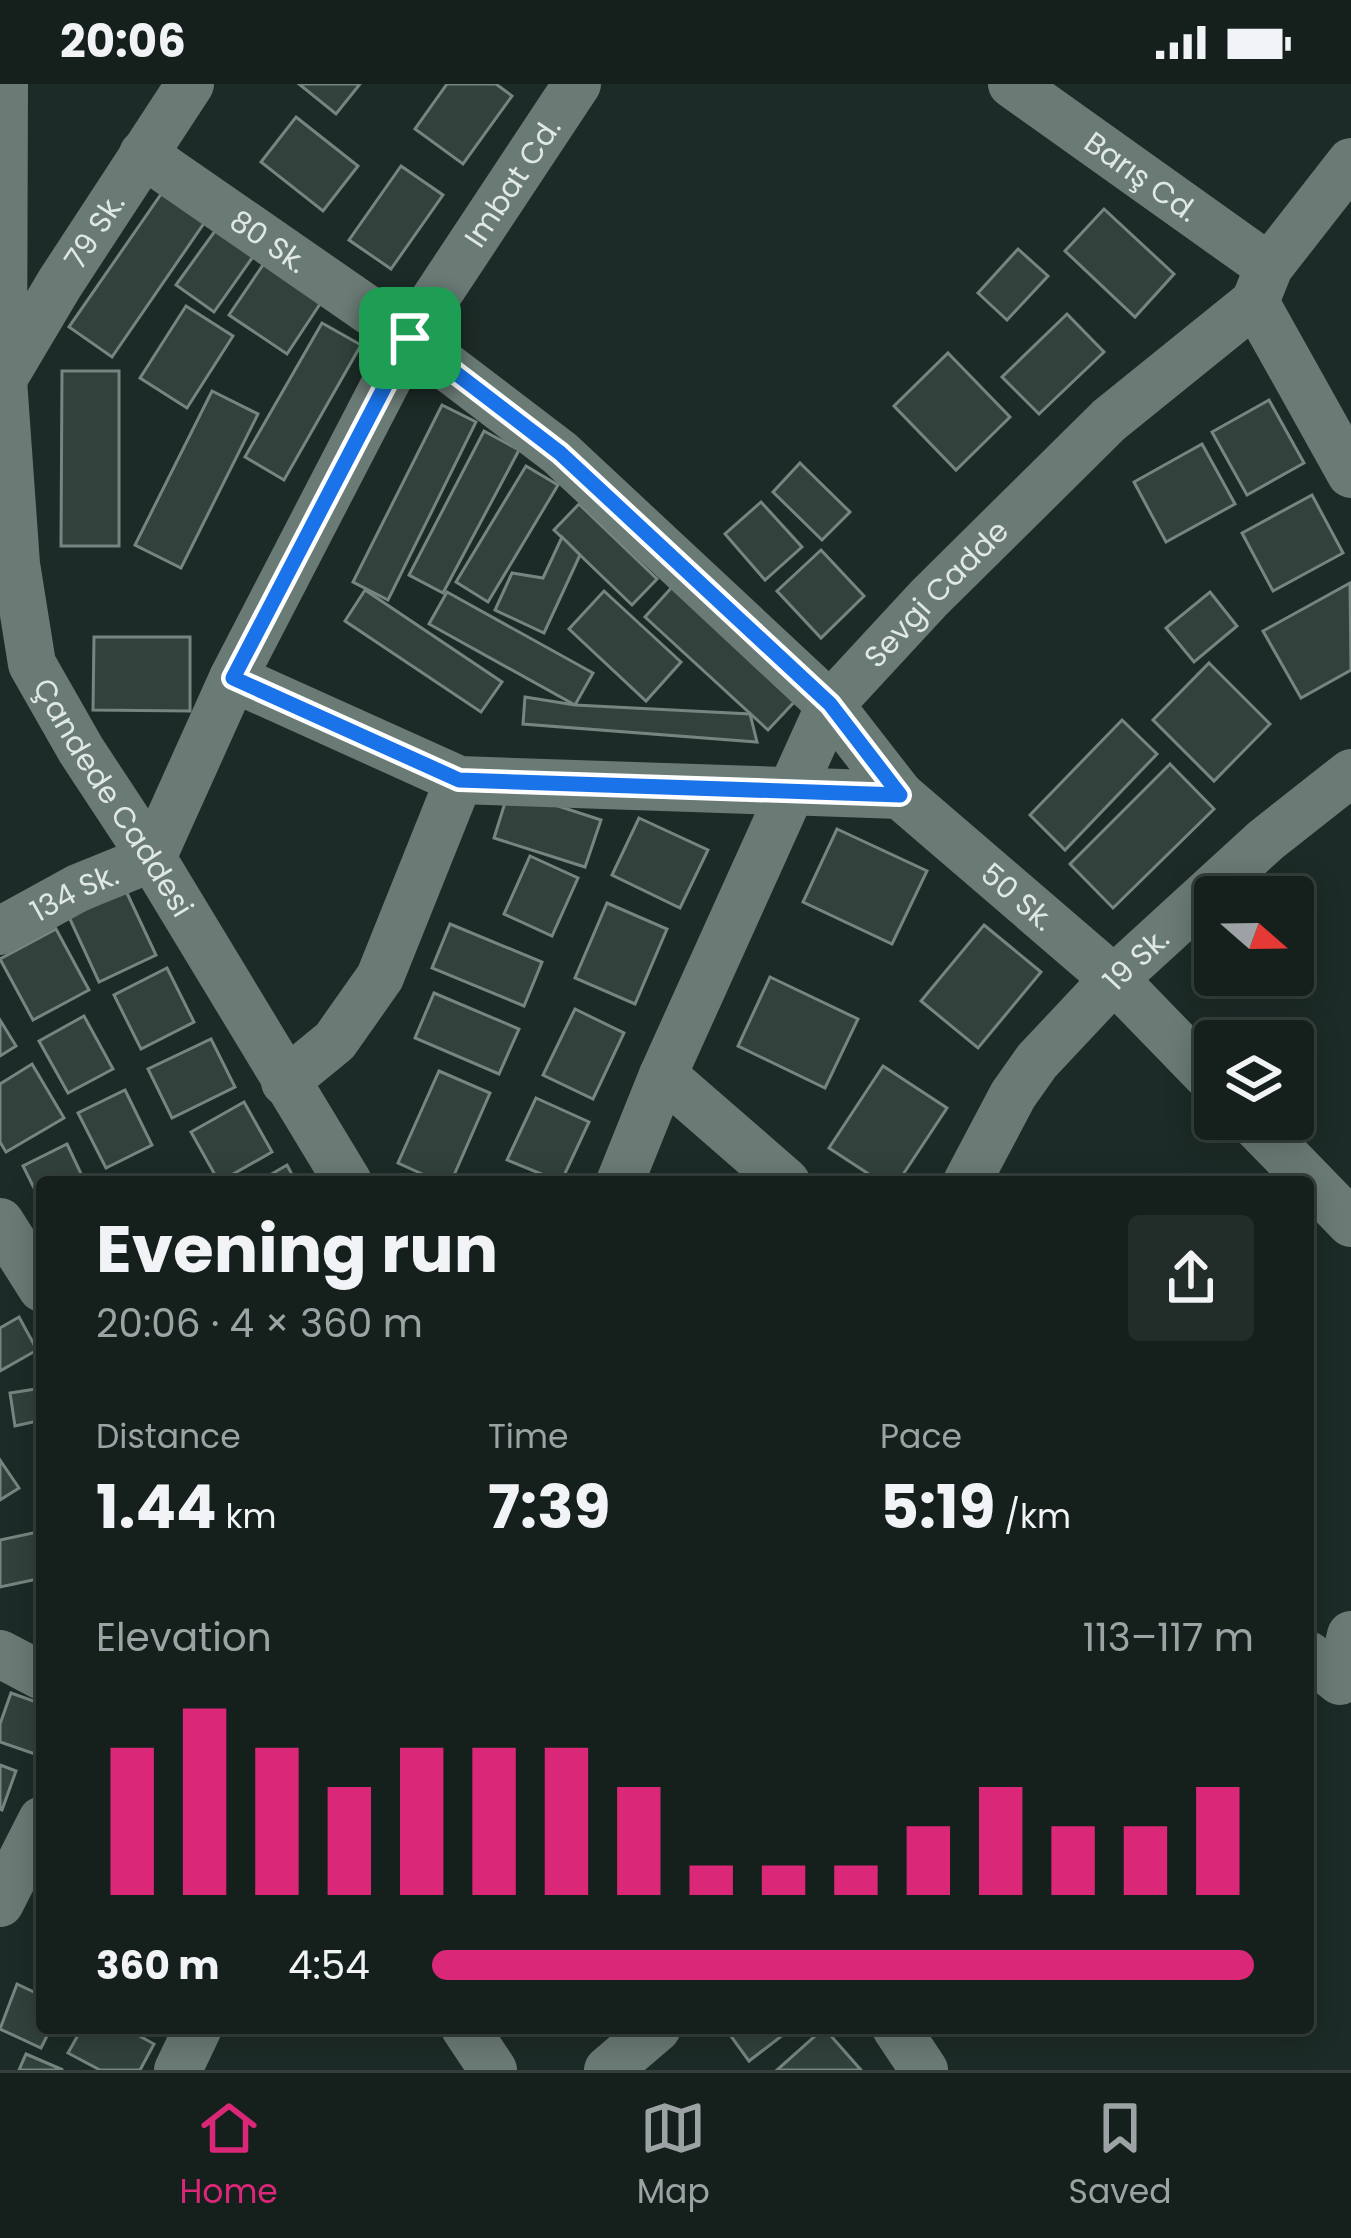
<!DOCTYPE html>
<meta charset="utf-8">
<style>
:root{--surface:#15201d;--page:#222d2a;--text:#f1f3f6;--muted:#9da3a4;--line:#343e3b;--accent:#db2777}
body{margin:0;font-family:Poppins,sans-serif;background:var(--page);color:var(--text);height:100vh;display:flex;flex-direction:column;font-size:45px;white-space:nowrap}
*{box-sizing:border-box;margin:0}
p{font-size:39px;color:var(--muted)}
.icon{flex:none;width:66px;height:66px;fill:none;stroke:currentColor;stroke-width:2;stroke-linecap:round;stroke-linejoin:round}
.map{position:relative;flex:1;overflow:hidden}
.panel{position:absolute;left:36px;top:1092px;width:1278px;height:858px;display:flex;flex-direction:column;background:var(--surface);border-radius:12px;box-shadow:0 6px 30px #0003,0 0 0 3px var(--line)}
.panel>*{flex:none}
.needle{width:78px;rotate:110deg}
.tools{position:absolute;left:1194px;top:792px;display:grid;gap:24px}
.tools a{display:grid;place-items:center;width:120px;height:120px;border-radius:12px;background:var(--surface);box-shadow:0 6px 30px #0003,0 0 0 3px var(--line);font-size:60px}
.pin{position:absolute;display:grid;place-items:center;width:102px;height:102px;color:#fff;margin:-51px;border-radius:24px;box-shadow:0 6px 18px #0006}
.round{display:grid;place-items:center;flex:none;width:126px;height:126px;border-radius:12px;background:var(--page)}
.headline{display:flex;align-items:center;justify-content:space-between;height:204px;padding:0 60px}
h1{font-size:66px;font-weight:700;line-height:90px}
.stats{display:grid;grid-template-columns:repeat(3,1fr);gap:18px;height:204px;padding:12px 60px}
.stats div{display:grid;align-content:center}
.stats b{font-size:60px;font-weight:700}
.stats small{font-size:33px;font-weight:400}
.stats p{font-size:33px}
.chart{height:336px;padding:24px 60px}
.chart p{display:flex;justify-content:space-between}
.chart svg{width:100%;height:216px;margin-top:12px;stroke:var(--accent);stroke-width:6}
ul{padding:0 60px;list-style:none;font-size:39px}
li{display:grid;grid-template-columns:192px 144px 1fr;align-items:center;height:90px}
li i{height:30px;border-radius:15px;background:var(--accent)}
.status{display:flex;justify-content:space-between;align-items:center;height:84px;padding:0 60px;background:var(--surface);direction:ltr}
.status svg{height:33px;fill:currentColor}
.dock{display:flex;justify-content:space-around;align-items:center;height:168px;border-top:3px solid var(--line);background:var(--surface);font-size:33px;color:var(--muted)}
.dock a{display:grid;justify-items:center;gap:6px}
.dock .current{color:var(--accent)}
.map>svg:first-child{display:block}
.building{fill:#31413c;stroke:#758681;stroke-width:3}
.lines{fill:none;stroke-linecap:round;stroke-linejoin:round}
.minor{stroke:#6a7a75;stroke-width:48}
.route-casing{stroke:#fff;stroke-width:24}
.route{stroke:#1a73e8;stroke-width:15}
.labels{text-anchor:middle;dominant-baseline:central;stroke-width:9;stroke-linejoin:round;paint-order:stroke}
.street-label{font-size:30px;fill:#dfe8e5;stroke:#0b1210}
</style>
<div class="status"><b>20:06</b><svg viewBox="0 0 49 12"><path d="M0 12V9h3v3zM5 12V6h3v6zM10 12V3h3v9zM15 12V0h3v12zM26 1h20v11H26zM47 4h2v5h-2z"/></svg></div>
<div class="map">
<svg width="1351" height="1986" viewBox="0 0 1351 1986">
<rect width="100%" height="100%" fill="#1c2b27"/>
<g class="building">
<path d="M299,0H360L336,30Z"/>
<path d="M447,0H496L512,12L463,80L415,45Z"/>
<path d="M296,33L358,82L323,127L261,78Z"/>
<path d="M401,82L443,111L391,185L349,156Z"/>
<path d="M166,103L209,132L112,273L69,243Z"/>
<path d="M1104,125L1174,190L1135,233L1065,167Z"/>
<path d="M220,140L257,167L214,228L176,201Z"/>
<path d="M1018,165L1048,192L1007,236L978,209Z"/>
<path d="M265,178L322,217L287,270L229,231Z"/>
<path d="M186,222L233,252L187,324L140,294Z"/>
<path d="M1067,230L1104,268L1039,330L1002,293Z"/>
<path d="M322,239L361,261L284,396L245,373Z"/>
<path d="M948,269L1010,333L956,386L894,322Z"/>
<path d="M62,287H119V462H61Z"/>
<path d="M212,307L258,330L181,484L135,461Z"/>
<path d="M1269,316L1304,379L1247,411L1212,348Z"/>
<path d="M442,321L476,338L388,516L353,498Z"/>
<path d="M484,347L519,366L443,509L409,491Z"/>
<path d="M1202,360L1235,420L1166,458L1134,398Z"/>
<path d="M800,379L850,428L822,456L773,408Z"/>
<path d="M526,382L558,401L488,518L456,498Z"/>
<path d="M1312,411L1343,469L1273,507L1242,449Z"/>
<path d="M761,418L802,463L765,496L725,450Z"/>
<path d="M579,420L657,495L632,521L554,446Z"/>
<path d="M562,453L580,471L544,549L495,526L512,489L543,494Z"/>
<path d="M821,466L864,512L821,554L777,507Z"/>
<path d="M1350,499L1351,586L1301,614L1263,547Z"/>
<path d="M673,502L797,615L768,646L645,533Z"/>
<path d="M365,506L502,598L481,628L345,537Z"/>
<path d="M604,507L681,578L646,617L569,545Z"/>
<path d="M447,508L593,589L575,621L429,540Z"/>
<path d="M1210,508L1237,542L1194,578L1166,544Z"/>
<path d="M94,553H190V627L93,626Z"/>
<path d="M1209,579L1270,640L1214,697L1153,636Z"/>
<path d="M525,613L575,621L750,630L757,658L523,640Z"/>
<path d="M1122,636L1157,670L1065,766L1030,731Z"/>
<path d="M1170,680L1214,725L1113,824L1070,780Z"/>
<path d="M509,706L601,736L585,783L494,754Z"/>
<path d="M639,734L708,766L680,824L612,791Z"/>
<path d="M837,745L927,787L892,860L803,818Z"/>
<path d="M530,772L578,794L552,852L504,830Z"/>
<path d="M126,807L156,871L99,898L69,833Z"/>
<path d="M607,819L667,845L635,920L575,894Z"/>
<path d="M450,840L542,878L524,922L432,884Z"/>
<path d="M984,841L1041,888L978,964L921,917Z"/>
<path d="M56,845L89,906L33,936L0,875Z"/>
<path d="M167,884L194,938L141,965L114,911Z"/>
<path d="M770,893L858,935L825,1004L738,962Z"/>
<path d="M434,909L519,945L499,990L415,954Z"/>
<path d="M575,925L624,949L593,1015L543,991Z"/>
<path d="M84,932L113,985L68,1009L39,957Z"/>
<path d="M0,936L16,962L0,972Z"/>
<path d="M211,955L235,1003L172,1034L148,985Z"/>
<path d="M32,980L64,1034L6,1068L0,1058V1000Z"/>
<path d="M883,982L947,1024L898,1098H881L829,1064Z"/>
<path d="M439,987L490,1009L451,1098H440L398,1079Z"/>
<path d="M125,1006L152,1061L106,1084L78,1029Z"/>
<path d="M536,1014L589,1038L561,1098L507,1076Z"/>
<path d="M244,1018L272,1068L219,1098L191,1048Z"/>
<path d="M67,1060L85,1098H42V1120L23,1082Z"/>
<path d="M287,1081L296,1098H258Z"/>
<path d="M19,1233L37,1266L0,1287V1244Z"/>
<path d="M42,1304V1336L15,1342L10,1309Z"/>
<path d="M0,1376L19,1404L0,1416Z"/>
<path d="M42,1447V1494L0,1503V1456Z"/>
<path d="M11,1609L42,1620V1648L35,1670L0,1658V1640Z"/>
<path d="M0,1681L16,1687L2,1726L0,1725Z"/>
<path d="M17,1900L42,1912V1944H51L41,1964L0,1945Z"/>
<path d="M82,1944H125L154,1960L140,1986H100L68,1969Z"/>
<path d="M725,1944H792L749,1977Z"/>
<path d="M824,1944L861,1986H777Z"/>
<path d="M26,1970L63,1986H19Z"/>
</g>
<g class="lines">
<g class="minor">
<path id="s1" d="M4,0L3,296L16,480L32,580L81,666L152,774L348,1098"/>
<path id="s2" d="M1012,0L1269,183"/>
<path id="s3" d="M143,70L409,254L560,369L830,621L900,711L1114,895L1215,999"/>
<path d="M1255,218L1351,390"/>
<path id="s4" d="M3,295L60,199L190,0"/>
<path d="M233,594L459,696L900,711"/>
<path id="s5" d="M0,847L78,804L152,774L233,594L409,254L577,0"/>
<path d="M663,991L786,1098"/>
<path d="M285,998L335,957L380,893L459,696"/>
<path d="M1250,1035L1351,1139"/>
<path id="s6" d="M620,1098L663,991L830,621L929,514L1109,336L1255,218L1269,183L1351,78"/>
<path id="s7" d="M967,1098L1013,1011L1037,977L1114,895L1266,756L1351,689"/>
<path d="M0,1138L42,1204"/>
<path d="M0,1570L42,1592"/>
<path d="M1308,1571L1340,1597L1351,1551"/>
<path d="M0,1819L42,1736"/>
<path d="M465,1944L493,1986"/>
<path d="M896,1944L924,1986"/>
<path d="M178,1986L198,1944"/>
<path d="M608,1986L657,1944"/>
</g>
</g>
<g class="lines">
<g class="route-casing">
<path id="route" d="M410,254L560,369L830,620L900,711L459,696L233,594Z"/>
</g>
<use href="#route" class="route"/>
</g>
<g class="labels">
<g class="street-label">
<text stroke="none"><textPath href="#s2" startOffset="159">Barış Cd.</textPath></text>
<text stroke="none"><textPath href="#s5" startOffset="936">Imbat Cd.</textPath></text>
<text stroke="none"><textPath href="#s4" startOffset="174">79 Sk.</textPath></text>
<text stroke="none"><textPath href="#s3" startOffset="153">80 Sk.</textPath></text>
<text stroke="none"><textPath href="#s6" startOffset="675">Sevgi Cadde</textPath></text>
<text stroke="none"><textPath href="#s1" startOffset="738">Çandede Caddesi</textPath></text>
<text stroke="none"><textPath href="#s5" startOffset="84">134 Sk.</textPath></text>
<text stroke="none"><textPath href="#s3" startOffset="1152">50 Sk.</textPath></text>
<text stroke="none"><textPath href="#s7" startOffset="282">19 Sk.</textPath></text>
</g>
</g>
</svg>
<div class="tools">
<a><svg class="needle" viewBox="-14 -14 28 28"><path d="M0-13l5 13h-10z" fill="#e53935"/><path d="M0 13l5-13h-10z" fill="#9da3a4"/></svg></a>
<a><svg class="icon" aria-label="layers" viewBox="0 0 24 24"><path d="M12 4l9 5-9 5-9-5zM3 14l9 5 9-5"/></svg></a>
</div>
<div class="pin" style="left:410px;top:254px;background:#1e9e55"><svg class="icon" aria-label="arrive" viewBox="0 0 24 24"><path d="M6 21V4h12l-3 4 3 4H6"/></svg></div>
<section class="panel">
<div class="headline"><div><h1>Evening run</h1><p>20:06 · 4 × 360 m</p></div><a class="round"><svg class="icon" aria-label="share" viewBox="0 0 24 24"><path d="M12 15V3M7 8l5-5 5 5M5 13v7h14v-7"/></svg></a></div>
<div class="stats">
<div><p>Distance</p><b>1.44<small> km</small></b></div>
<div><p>Time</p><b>7:39</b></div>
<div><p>Pace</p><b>5:19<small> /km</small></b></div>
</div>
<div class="chart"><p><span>Elevation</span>113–117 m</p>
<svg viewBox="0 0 160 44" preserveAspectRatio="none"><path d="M5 44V14M15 44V6M25 44V14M35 44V22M45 44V14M55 44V14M65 44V14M75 44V22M85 44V38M95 44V38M105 44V38M115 44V30M125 44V22M135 44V30M145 44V30M155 44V22"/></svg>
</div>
<ul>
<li><b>360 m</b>4:54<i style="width:100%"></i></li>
</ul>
</section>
</div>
<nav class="dock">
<a class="current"><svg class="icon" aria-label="home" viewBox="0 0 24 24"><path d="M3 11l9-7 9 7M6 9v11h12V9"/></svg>Home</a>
<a><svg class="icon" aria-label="map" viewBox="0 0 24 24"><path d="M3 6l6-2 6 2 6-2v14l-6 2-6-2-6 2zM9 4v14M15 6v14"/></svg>Map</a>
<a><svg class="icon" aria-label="saved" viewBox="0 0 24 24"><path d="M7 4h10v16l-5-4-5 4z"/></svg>Saved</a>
</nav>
